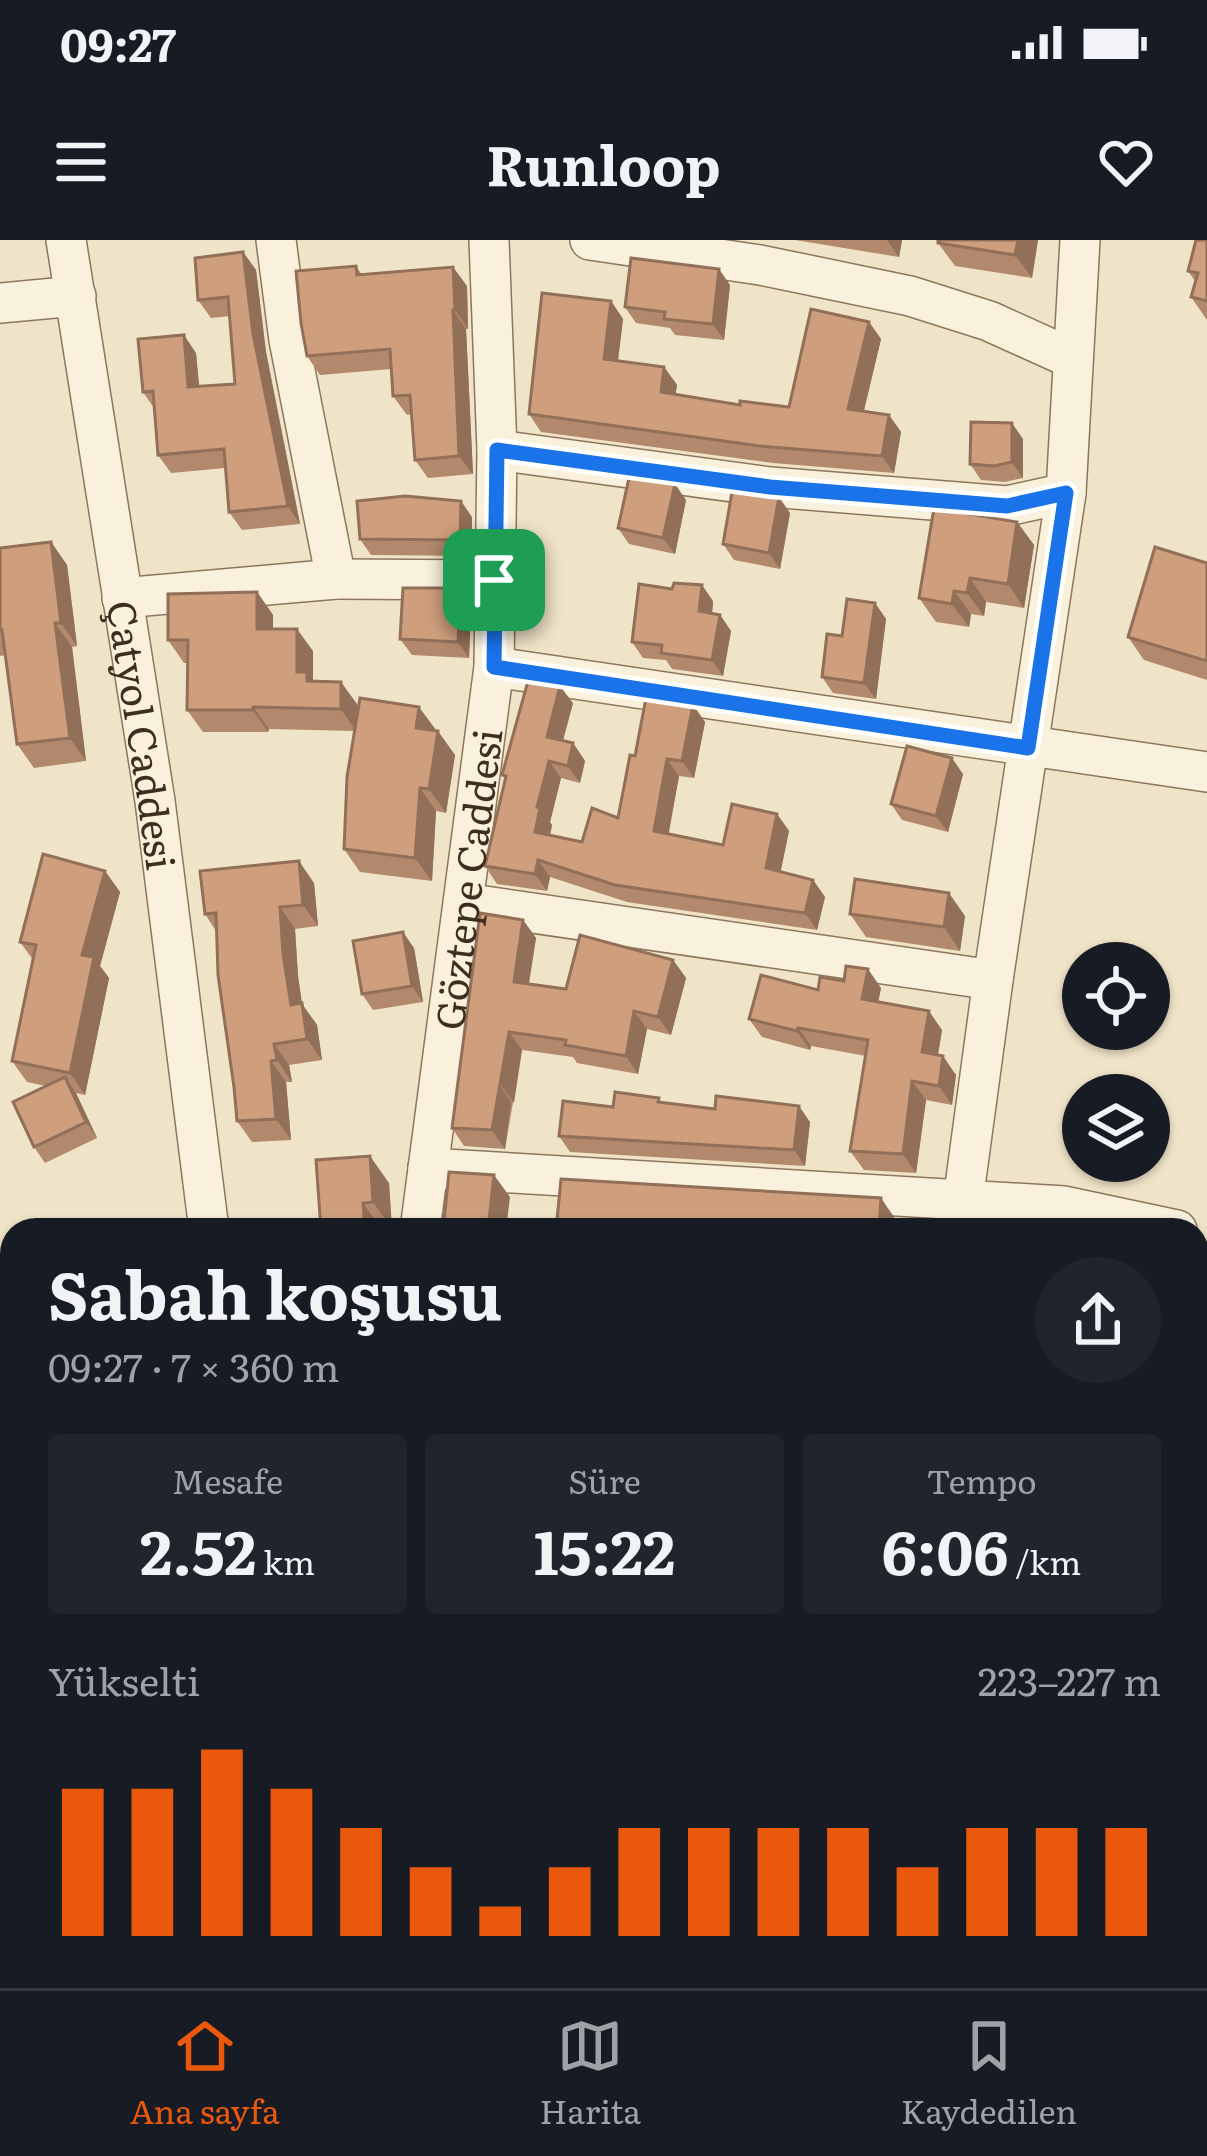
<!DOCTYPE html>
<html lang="tr">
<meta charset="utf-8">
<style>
:root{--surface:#171b24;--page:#20242c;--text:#f1f3f6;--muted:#9ea1a6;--line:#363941;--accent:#ea580c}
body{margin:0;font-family:Literata,serif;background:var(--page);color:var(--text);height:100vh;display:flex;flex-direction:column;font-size:45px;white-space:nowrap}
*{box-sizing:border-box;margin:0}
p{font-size:39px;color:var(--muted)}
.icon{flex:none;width:66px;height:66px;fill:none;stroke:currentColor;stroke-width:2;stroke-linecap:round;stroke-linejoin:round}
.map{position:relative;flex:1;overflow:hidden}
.sheet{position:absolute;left:0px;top:978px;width:1209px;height:771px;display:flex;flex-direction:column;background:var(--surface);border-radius:36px 36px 0 0;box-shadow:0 3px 9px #0004}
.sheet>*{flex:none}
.tools{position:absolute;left:1062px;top:702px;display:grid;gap:24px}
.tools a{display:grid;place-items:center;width:108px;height:108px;border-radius:50%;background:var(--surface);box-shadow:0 3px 9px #0004;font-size:60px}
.pin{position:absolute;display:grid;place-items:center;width:102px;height:102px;color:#fff;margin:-51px;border-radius:24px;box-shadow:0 6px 18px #0006}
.round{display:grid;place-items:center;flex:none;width:126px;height:126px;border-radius:63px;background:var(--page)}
.overview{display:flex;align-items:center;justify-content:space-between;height:204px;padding:0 48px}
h1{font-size:66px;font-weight:700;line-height:90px}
.stats{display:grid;grid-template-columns:repeat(3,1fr);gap:18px;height:204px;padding:12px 48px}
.stats div{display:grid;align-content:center;border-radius:12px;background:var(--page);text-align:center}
.stats b{font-size:60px;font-weight:700}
.stats small{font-size:33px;font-weight:400}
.stats p{font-size:33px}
.chart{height:336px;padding:24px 48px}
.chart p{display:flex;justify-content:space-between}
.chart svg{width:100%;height:216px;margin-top:12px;stroke:var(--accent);stroke-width:6}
.status{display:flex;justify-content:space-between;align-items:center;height:84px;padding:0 60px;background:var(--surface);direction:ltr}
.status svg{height:33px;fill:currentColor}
header{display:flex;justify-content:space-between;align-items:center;height:156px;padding:0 48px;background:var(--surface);font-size:54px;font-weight:700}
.menu{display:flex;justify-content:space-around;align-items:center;height:168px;border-top:3px solid var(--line);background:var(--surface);font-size:33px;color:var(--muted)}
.menu a{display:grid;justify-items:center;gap:6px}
.menu .active{color:var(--accent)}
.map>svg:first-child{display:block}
.green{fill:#c9cf9b}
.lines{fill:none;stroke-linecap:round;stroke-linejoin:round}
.minor-casing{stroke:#8d765c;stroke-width:42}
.minor{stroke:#faf1dc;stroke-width:39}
.wall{fill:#b2896c}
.shaded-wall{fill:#916f58}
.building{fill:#cf9f7d;stroke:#916f58;stroke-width:3}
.route-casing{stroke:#fff;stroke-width:24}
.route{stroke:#1a73e8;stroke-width:15}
.labels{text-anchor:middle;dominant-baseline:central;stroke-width:9;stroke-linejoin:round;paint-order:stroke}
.street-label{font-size:39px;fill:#3d2e20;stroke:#f7eed8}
</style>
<div class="status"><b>09:27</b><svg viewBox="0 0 49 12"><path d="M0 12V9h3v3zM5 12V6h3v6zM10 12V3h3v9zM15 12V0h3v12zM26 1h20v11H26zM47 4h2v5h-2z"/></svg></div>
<header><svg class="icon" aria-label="menu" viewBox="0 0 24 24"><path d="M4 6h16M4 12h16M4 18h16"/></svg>Runloop<svg class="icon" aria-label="heart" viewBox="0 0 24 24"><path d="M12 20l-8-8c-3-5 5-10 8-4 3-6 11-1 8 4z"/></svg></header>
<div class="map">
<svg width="1207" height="1748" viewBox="0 0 1207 1748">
<rect width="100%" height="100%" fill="#f0e4c8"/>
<path class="green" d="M1197,1019L1207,1021V1376L1197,1423Z"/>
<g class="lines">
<g class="minor-casing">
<g id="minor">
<path id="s1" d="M66,0L155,561L209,990"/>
<path d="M590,0L760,25L910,56L989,81L1073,119"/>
<path d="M0,63L76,56"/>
<path d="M497,210L770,247L1007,266L1066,253"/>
<path d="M336,339L494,340"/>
<path d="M122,358L336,339L289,100L276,0"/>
<path d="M494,427L1207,532"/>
<path d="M464,663L993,740"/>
<path d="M428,928L1064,966L1177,990"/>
<path id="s2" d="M420,990L494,427L497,210L489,0"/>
<path d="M959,990L993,740L1066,253L1080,0"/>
<path d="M0,1193L12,1197"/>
<path d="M0,1285L12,1257"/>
<path d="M1197,1594L1207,1597"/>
<path d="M1197,1678L1207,1682"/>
<path d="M730,1737L758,1748"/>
<path d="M288,1748L290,1737"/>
</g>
</g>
<use href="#minor" class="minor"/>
</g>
<g class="wall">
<path d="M795,0H902L899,17Z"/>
<path d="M1038,0L1032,38L955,26L938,3Z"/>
<path d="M1207,0V80L1191,57L1195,41L1188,31Z"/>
<path d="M243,12L256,30L266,112L300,284L242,290L229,272L225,228L171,233L158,215L154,168L143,152L196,113L199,147L235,144L230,76L211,78L198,60Z"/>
<path d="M356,26L362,35L467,46L468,89H466L473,234L428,238L415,220L411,174L407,175L393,156L391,129L320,135L307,116Z"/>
<path d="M730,45L724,100L675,95L670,88L636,83L625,67Z"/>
<path d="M611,61L623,79L618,121L664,127L677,145L675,155L740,165L789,167L869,82L881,99L864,171L889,175L901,192L894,233L773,223L541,192L529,174Z"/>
<path d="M1023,199V238L1005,242L981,240L970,224Z"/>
<path d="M686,260L675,314L629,304L618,288Z"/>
<path d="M790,273L780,329L734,320L723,304Z"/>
<path d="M472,277V316L371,315L360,299Z"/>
<path d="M1017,282L1034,305L1024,368L986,362L984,376L971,374L969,387L936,382L919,358Z"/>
<path d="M51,302L67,325L77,406L72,407L86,521L34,528L17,504L6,415L0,416V308Z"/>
<path d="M1207,323V440L1144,420L1128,397Z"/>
<path d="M460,348L471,364L469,418L412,415L400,399Z"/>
<path d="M257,352L273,375V389L313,411V441L357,464V477L436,491L455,515L446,573L436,571L432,641L360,632L344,609L354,491L269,489L268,492H203L187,470L188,423H184L168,400Z"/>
<path d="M713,361L712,374L720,375L731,391L723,436L672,429L666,420L643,418L632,402Z"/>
<path d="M875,363L886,379L876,459L833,453L822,437L842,396Z"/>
<path d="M573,463L563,501L573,503L585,521L580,543L561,538L550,582L552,585L550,595L582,602L618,578L635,516L693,465L705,482L694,538L679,536L668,594L723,605L777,574L789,591L780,632L813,640L825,657L817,690L627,662L550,637L547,651L497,644L485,626L506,540L502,535Z"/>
<path d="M963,534L948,592L902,580L891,564Z"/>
<path d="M105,631L120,652L100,726L109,738L85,855L76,853L97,898L45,923L34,907L46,846L27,842L12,821L33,720L20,702Z"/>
<path d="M314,643L318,686L295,689L298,736L302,764L317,785L322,820L289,825L292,842H286L291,900L252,902L237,881L216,691L205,674Z"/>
<path d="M850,674L965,676L960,711L866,697Z"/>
<path d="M523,680L536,698L529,744L566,749L673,720L686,738L671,795L647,789L638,834L577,823L573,817L522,810L505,909L464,906L452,888Z"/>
<path d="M414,708L423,762L373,770L362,754Z"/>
<path d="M881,748L878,762L942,790L938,815L956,835L952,865L926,860L916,933L864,930L850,911L866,816L811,806L810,810L762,797L749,779L818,750Z"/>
<path d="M662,863L810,882L805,926L570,912L559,896Z"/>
<path d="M389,943L392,989L321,990Z"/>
<path d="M1197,1048L1207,1051V1216L1197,1214Z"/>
<path d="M0,1376L12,1381V1445L0,1441Z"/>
<path d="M48,1737H197L194,1748H55Z"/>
<path d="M1135,1737H1197L1207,1748H1160Z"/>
</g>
<g class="shaded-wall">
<path d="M887,0H902L899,17Z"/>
<path d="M1018,0H1038L1032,38L1015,15Z"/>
<path d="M243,12L256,30L266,112L300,284L288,266L253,94Z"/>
<path d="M453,27L467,46L468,89L455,70Z"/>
<path d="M719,29L730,45L724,100L713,84Z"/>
<path d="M611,61L623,79L616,136L604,119Z"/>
<path d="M453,70L466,89L473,234L459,216Z"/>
<path d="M869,82L881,99L860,186L848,169Z"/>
<path d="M184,95L196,113L201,165L188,147Z"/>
<path d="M664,127L677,145L673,170L661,152Z"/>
<path d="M889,175L901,192L894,233L882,216Z"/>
<path d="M1012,183L1023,199V238L1012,222Z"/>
<path d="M675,244L686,260L675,314L663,298Z"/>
<path d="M779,257L790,273L780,329L769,313Z"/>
<path d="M461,261L472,277V316L460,300Z"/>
<path d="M1017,282L1034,305L1024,368L1008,344Z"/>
<path d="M51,302L67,325L77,406L61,383Z"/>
<path d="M970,338L986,362L984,376L967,353Z"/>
<path d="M702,345L713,361L711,387L699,371Z"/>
<path d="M460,348L471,364L469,418L458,402Z"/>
<path d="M954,351L971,374L969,387L952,364Z"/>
<path d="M257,352L273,375V411L257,389Z"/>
<path d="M875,363L886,379L876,459L864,443Z"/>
<path d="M720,375L731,391L723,436L712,420Z"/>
<path d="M55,383L72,407L86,521L70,498Z"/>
<path d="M297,389L313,411V440L323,455L297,432Z"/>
<path d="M341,442L357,464L356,491L341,469Z"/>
<path d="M560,446L573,463L559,514L547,497Z"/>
<path d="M693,465L705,482L694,538L682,521Z"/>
<path d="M253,467L269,489L268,492L253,470Z"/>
<path d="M419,467L436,490L416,488Z"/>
<path d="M438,491L455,515L446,573L429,549Z"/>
<path d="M573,503L585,521L580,543L568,526Z"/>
<path d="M952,518L963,534L948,592L936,576Z"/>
<path d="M667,519L679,536L666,609L654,591Z"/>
<path d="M549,521L561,538L550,582L552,585L547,609L535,592L537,567Z"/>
<path d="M420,548L436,571L432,641L415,618Z"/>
<path d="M777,574L789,591L778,645L766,628Z"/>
<path d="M538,620L550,637L547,651L535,634Z"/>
<path d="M299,621L314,643L318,686L303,665Z"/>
<path d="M105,631L120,652L100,726L109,738L85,855L70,833L82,715Z"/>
<path d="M813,640L825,657L817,690L805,673Z"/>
<path d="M949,653L965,676L960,711L944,687Z"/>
<path d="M280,667L295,689L298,736L302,764L317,785L322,820L307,799L291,765L283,714Z"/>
<path d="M523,680L536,698L526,760L514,742Z"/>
<path d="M403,692L414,708L423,762L412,746Z"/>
<path d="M673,720L686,738L671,795L658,777Z"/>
<path d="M868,729L881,748L875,777L862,759Z"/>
<path d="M634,771L647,789L638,834L626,816Z"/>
<path d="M929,771L942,790L935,831L922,812Z"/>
<path d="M798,788L811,806L810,810L797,791Z"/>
<path d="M509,792L522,810L514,863L501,845Z"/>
<path d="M274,804L289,825L292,842L277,820Z"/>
<path d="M943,816L956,835L952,865L939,846Z"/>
<path d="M271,821L286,842L291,900L276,879Z"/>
<path d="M65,837L76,853L97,898L86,882Z"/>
<path d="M912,841L926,860L916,933L903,914Z"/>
<path d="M499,844L511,862L505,909L492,890Z"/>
<path d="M799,866L810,882L805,926L794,910Z"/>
<path d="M370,916L389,943L392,989L373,962Z"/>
<path d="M494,935L510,957L506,990H488Z"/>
<path d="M881,958L896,980V990H879Z"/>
<path d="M363,963L382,990H365Z"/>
<path d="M1207,1165V1205L1200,1195Z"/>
<path d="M172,1737H197L194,1748L172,1739Z"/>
<path d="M505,1737H532L529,1748H502Z"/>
</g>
<g class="building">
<path d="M938,0H1018L1015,15L938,3Z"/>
<path d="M1196,0H1207V61L1191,57L1198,33L1188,31Z"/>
<path d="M243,12L253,94L288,266L229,272L224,209L158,215L153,151L143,152L138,99L184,95L188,147L235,144L228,57L198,60L195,18Z"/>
<path d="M631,18L719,29L713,84L664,79L665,72L625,67Z"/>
<path d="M356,26L357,35L453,27L455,70H453L459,216L415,220L410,155L393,156L390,109L307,116L301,83L296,31Z"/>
<path d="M542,53L611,61L604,119L664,127L661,152L740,165V161L789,167L811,69L869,82L848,169L889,175L882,216L760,206L529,174Z"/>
<path d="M971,182L1012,183V222L994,226L970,224Z"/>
<path d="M629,238L675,244L663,298L618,288Z"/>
<path d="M732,252L779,257L769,313L723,304Z"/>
<path d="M405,256L461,261L460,300L360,299L357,261Z"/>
<path d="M934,268L1017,282L1008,344L970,338L967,353L954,351L952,364L919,358Z"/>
<path d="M51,302L61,383H55L70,498L17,504L2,390L0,391V308Z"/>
<path d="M1155,307L1207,323V421L1128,397Z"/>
<path d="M674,343L702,345L699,371L720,375L712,420L661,413L662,405L632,402L639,344L672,349Z"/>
<path d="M403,348H460L458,402L400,399Z"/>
<path d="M257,352V389H297V432H307V441L341,442V469L253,467V470H187L188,400H168V354Z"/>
<path d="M847,359L875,363L864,443L822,437L827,394L842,396Z"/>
<path d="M528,441L560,446L547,497L573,503L568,526L549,521L537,567L540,568L535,592L582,602L592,568L618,578L630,515L635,516L646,458L693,465L682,521L667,519L654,591L723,605L732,564L777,574L766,628L813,640L805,673L615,645L538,620L535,634L485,626L506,536L502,535Z"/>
<path d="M360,458L419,467L416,488L438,491L429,549L420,548L415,618L344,609L347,537Z"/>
<path d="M907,506L952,518L936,576L891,564Z"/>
<path d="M43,614L105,631L82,715L94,717L70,833L12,821L36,705L20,702Z"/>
<path d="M299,621L303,665L280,667L283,714L291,765L302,763L307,799L274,804L277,820L271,821L276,879L237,881L234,847L218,735L216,673L205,674L200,631Z"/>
<path d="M855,639L949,653L944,687L850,674Z"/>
<path d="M480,673L523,680L514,742L566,749L580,695L673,720L658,777L634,771L626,816L565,805L566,800L509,792L492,890L452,888Z"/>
<path d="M403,692L412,746L362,754L353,701Z"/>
<path d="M846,726L868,729L862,759L929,771L922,812L943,816L939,846L912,841L903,914L850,911L868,800L798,788L797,791L749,779L761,735L818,750L820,737L844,741Z"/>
<path d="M65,837L86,882L34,907L13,862Z"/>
<path d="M615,852L659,858L658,862L715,869L716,856L799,866L794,910L559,896L563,861L613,867Z"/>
<path d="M370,916L373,962L363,963L365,990H321L316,920Z"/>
<path d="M449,932L494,935L488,990H443Z"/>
<path d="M561,939L881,958L879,990H633L604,988V990H556Z"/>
<path d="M1197,1048L1207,1051V1165L1200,1195L1197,1194Z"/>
<path d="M0,1376L12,1381V1433L0,1429Z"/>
<path d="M1207,1688V1748H1187L1156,1737H1197V1690Z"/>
<path d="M55,1737H172V1739L194,1748H55L59,1739Z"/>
<path d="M350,1737H505L502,1748H346Z"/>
<path d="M632,1737H703L719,1744L718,1748H628Z"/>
<path d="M886,1737H906L913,1740L910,1748H882Z"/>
</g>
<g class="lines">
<g class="route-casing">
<path id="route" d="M497,210L770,247L1007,266L1066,253L1028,508L494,427Z"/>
</g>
<use href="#route" class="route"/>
</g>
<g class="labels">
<g class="street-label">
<text stroke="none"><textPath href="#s1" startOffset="501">Çatyol Caddesi</textPath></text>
<text stroke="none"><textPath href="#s2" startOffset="354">Göztepe Caddesi</textPath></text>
</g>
</g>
</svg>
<div class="tools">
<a><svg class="icon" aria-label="locate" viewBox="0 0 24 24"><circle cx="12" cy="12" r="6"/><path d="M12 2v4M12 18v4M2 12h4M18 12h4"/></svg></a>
<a><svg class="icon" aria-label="layers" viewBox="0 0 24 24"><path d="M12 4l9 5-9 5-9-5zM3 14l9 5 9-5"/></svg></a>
</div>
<div class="pin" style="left:494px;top:340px;background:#1e9e55"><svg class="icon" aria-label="arrive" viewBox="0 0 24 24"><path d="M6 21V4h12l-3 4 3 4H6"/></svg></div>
<section class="sheet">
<div class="overview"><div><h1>Sabah koşusu</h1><p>09:27 · 7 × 360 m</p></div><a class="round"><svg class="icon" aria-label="share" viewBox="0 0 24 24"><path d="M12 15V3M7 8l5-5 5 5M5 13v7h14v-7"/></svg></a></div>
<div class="stats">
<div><p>Mesafe</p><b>2.52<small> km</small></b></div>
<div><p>Süre</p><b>15:22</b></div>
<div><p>Tempo</p><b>6:06<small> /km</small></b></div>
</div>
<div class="chart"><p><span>Yükselti</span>223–227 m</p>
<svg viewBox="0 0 160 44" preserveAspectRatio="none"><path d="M5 44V14M15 44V14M25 44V6M35 44V14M45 44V22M55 44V30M65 44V38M75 44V30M85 44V22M95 44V22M105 44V22M115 44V22M125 44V30M135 44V22M145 44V22M155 44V22"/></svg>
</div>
</section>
</div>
<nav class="menu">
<a class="active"><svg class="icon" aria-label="home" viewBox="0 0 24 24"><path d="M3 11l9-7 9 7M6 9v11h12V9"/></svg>Ana sayfa</a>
<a><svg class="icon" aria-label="map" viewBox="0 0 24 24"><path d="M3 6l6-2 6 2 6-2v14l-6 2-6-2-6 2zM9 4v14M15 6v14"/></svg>Harita</a>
<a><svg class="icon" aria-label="saved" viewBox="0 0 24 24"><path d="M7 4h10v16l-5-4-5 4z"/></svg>Kaydedilen</a>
</nav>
